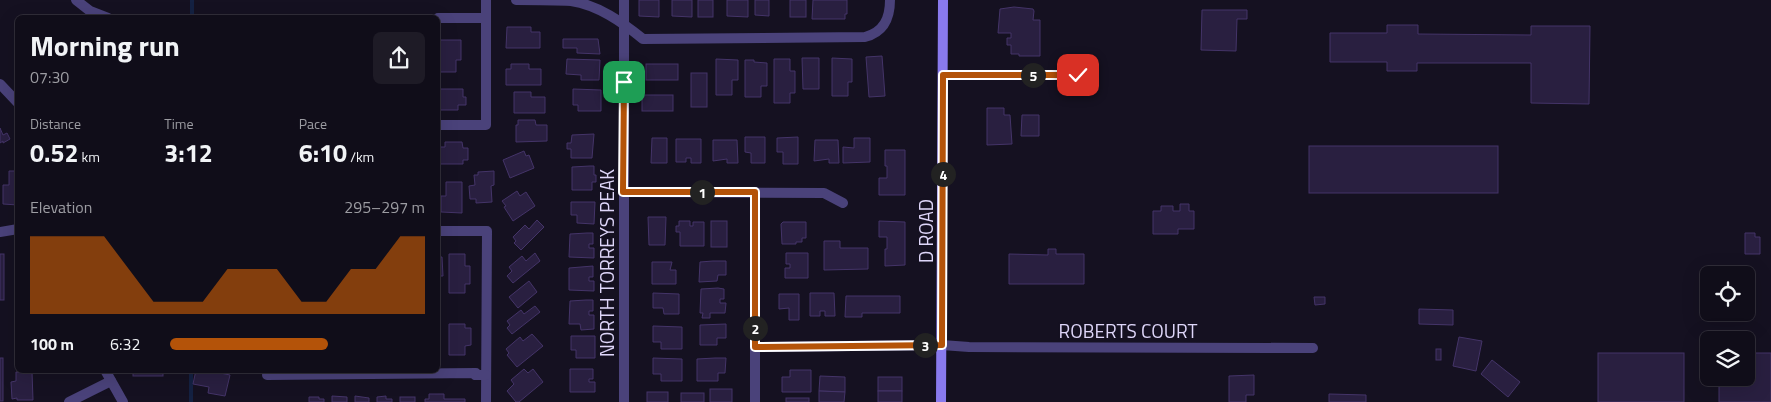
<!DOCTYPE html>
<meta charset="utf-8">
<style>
:root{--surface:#100d19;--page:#1e1b26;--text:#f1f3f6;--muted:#9c9ca2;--line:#302d38;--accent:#b45309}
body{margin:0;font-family:"Titillium Web",sans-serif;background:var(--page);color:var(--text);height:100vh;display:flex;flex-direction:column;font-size:19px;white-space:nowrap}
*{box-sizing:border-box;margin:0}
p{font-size:16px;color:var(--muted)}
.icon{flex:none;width:28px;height:28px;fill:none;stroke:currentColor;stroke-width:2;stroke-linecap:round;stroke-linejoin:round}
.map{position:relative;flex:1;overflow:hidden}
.details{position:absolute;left:15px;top:15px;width:425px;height:358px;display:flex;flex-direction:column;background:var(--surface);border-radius:8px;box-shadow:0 5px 20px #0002,0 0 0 1px var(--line)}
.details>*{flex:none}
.buttons{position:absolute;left:1700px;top:266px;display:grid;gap:10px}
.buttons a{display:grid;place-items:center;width:55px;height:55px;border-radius:8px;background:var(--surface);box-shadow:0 5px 20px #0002,0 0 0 1px var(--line);font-size:25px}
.pin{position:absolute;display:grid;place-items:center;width:42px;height:42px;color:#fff;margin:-21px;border-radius:10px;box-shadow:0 2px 8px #0006}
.km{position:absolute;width:25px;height:25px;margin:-12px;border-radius:50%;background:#222;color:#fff;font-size:14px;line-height:25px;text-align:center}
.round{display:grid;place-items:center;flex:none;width:52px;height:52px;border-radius:8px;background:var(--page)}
.head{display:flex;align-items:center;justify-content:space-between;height:85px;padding:0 15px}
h1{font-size:28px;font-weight:700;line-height:38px}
.figures{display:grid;grid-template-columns:repeat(3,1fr);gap:8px;height:85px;padding:5px 15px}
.figures div{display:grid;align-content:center}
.figures b{font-size:25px;font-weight:700}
.figures small{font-size:14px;font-weight:400}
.figures p{font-size:14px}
.chart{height:140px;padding:10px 15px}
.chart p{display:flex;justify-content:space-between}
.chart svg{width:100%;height:90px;margin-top:5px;fill:var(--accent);opacity:.7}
ul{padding:0 15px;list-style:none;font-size:16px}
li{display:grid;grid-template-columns:80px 60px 1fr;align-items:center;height:38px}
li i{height:12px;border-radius:6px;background:var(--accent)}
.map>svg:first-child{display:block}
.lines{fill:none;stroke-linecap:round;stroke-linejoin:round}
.stream{stroke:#142142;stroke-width:4}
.building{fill:#291f40;stroke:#443468}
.lane{stroke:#4a427a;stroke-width:6}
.street{stroke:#4a427a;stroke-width:10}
.secondary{stroke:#897aed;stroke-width:10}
.route-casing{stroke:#fff;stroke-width:10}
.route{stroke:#b45309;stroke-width:6}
.labels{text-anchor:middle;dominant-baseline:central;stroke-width:4;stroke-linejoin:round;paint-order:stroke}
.street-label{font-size:19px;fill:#ded6f9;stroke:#151121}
</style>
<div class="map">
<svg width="1771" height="402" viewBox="0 0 1771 402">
<rect width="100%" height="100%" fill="#151121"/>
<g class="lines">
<g class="stream">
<path d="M192,18V0"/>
<path d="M191,402V370"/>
</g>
</g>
<g class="building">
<path d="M639,0H659V17L639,16Z"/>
<path d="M672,0H692V17L672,16Z"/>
<rect x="698" y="0" width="15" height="17"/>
<path d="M727,0H748V17L727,16Z"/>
<path d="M755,0H769V16L755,15Z"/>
<rect x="790" y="0" width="16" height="17"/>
<path d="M813,0H847V14H845V19H812Z"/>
<path d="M1014,7L1033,9L1034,11L1033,20H1040V56H1019V54H1011V45H1007V38H1011V33H998L1000,9Z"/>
<path d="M1202,10H1247V19H1237L1236,51L1201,50Z"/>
<path d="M1387,25H1418V34L1531,35V26H1590L1589,104L1531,103V63H1417V71H1387V62H1330V33H1387Z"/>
<path d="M507,27H531V32H540V48H506Z"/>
<path d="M563,39H598L600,54L577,53V48H563Z"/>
<path d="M440,40H461V60H456V72H440Z"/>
<path d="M882,56L885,96L869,97L866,57Z"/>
<path d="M802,58H819V89H803Z"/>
<path d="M832,58L852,59V82H848V96H832Z"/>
<path d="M567,59L600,60L599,80H581V75L566,74Z"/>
<path d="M716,59L738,60V80H732V95H716Z"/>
<path d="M774,59H790V71H795V93H790V103H774Z"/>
<path d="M745,60H754V62L767,63V86H761V97H745Z"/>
<path d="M511,64H529V69H541V85H506V69H511Z"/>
<rect x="646" y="64" width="32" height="16"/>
<rect x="691" y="73" width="16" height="34"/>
<path d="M438,89H463V97H466V105H458V110H440V105H438Z"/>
<path d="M573,89L601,90V111H578V105H573Z"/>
<path d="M514,92H531V97H545V113H514Z"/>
<rect x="642" y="95" width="31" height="16"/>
<path d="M987,108H1004V115H1010L1012,144L987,145Z"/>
<path d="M1022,115H1039V136H1021Z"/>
<path d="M518,120H535L536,125H547V141L516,142V125H518Z"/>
<path d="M0,128L3,135L7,133L10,139L3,143V141L0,143Z"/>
<path d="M594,134L592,158H571V149H567V143H571L572,135Z"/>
<path d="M745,137H765V163H751V153L745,152Z"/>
<path d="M798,137V164H783V152H777V138Z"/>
<path d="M652,138H667V163H651Z"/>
<path d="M854,138H870V162L843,163V147L854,148Z"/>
<path d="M676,139H701V163H691V158H686V162H676Z"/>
<path d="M713,140H737L738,163H727V159L713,161Z"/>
<path d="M815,140H838L839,163H829V159L814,161Z"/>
<path d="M445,142H462L463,148H468V160H463V164H438V147H445Z"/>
<rect x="1309" y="146" width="189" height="47"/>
<path d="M885,150H905V195H879V178H887V166H885Z"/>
<path d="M524,151L526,156L529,155L534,168L510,178L503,160Z"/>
<path d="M590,166H594V175H596V182H592V190H572V167Z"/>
<path d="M9,171H18V205L3,204V185H9Z"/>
<path d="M494,171V185L491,186L492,202L476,203V199H470L469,186L475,185L474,175H478V172Z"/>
<path d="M446,182H462V213L441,212V196H446Z"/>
<path d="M517,191L520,196L526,192L535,206L513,221L504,207L506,206L502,201Z"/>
<path d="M571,202H595L594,224L577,223V215H571Z"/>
<path d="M1180,204H1189V211H1194V229H1178V234H1153V211H1161V206H1173V211H1180Z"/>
<path d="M648,217H666L665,245H649Z"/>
<path d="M537,220L544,227L521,250L514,243L516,241L513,237L525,225L529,229Z"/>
<path d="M679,221H690V226H693V222H704V246H680V232H676V226H679Z"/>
<rect x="711" y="221" width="16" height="26"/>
<path d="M879,221L905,222V265L885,266V249H887V237H879Z"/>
<path d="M783,222H806V238H802V242H796V244H782L781,224Z"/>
<path d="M587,233H593V244H589V248H594V258L569,257L570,234Z"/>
<path d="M1745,233H1755V237H1760V254H1745Z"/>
<path d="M824,241H840V248H868V269L824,270Z"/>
<path d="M1048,249H1056V254H1084V284H1009V254L1048,255Z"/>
<path d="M535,253L540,261L513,283L507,276L512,271L509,267L522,256L526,261Z"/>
<path d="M786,253H808V278H785V268H790V264H786Z"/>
<rect x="0" y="254" width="4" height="46"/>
<path d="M449,254H465V266H470V284H465V293H449Z"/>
<path d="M438,257H442L443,276H438Z"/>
<path d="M713,261H726V275H718L717,281L699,282L700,262Z"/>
<path d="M652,262H672L670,270H676V284H652Z"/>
<path d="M593,266V277H589V281H594V291L569,290V268Z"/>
<path d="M529,281L537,292L518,308L509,297Z"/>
<path d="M718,288L724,289V299H720V303H726L725,313H710V318H702L703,313H700L701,289Z"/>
<path d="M653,293L679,294V314H664L663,308H653Z"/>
<path d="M810,293H834L835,316H825V311H820V316H810Z"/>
<path d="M779,294H799V320H789V308L779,309Z"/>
<path d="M846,296H900V313H862V317H845Z"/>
<path d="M1314,297H1325V304L1315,305Z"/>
<path d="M586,300H593V311H589V315H594V329L581,330L580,324H569L570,301Z"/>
<path d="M535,306L540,312L512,334L507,328L510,325L507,321L521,310L524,314Z"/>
<path d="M1419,309L1453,310V325L1419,324Z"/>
<path d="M449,324H465V328H471V345L465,346V355H449Z"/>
<path d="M726,324V338H717V345H700V325Z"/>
<path d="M653,326L682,327V349H661V342H653Z"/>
<path d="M532,334L543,346L517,367L507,355L509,353L506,349L520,337L523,341Z"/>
<path d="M571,336H595V358H576V350H571Z"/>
<path d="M1459,337L1482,341L1476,371L1453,366Z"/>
<rect x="1436" y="349" width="5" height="11"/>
<rect x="1598" y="353" width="86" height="49"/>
<path d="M1746,353H1771V402H1719V378H1746Z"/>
<rect x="0" y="358" width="3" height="43"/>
<path d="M653,358L682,359V381H661V374H653Z"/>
<path d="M715,358H726L725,373H718V381H697V359Z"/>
<path d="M1492,360L1520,382L1508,397L1481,374Z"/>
<path d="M524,369L528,373L533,369L543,382L519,402H516L507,391L514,384L511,380Z"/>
<path d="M570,369H593V379H589V382H595V392H570Z"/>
<rect x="133" y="370" width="30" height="6"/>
<path d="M196,370H206L230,375L225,396L208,393L209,387L193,384Z"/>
<path d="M790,370H811V392H782V377H790Z"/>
<path d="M16,372H32L33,400H17V398L12,399L11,382L16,381Z"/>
<path d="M1254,375V395H1246V402H1229V376Z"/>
<path d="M820,376L845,377V392L819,391Z"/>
<rect x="878" y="377" width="24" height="14"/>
<rect x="710" y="389" width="22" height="13"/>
<path d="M819,391L845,392L844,402H819Z"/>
<rect x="878" y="391" width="24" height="11"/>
<rect x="647" y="392" width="21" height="10"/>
<rect x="681" y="393" width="23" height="9"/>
<path d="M429,394H444V399H465V402H425V399H429Z"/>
<path d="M1329,394L1366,395V402H1329Z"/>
<path d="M332,396L347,397V402H332Z"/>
<path d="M355,396L369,398V402H355Z"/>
<path d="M386,396V399H392V402H377V397Z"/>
<path d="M309,397H319V399H324V402H309Z"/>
<rect x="400" y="397" width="15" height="5"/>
<rect x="786" y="398" width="23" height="4"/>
</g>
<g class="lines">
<path class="lane" d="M943,75H1078"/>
<g class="street">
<path d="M76,0L90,11L108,18"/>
<path d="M516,0C534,0 553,0 571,1C598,5 622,22 643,39L865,37C884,32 890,18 890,0"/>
<path d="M438,18H486"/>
<path d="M0,84L18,103"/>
<path d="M438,125H486V0"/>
<path d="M623,192L824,193L843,203"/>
<path d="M755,192V402"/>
<path d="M438,231H487L486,402"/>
<path d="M0,232L18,229"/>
<path d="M755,347L942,345L969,347L1313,348"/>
<path d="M105,370L123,402"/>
<path d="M267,375L476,373L475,375H486"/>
<path d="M69,402L111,381"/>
<path d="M624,402V0"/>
</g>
<path class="secondary" d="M941,402L943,0"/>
</g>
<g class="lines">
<g class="route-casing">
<path id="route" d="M624,82L623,192H755V347L942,345L943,75H1078"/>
</g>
<use href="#route" class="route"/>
</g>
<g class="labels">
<g class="street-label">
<text transform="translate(925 231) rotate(-90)">D ROAD</text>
<text transform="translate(606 263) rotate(-90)">NORTH TORREYS PEAK</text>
<text x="1128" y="330">ROBERTS COURT</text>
</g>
</g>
</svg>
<div class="buttons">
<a><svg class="icon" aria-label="locate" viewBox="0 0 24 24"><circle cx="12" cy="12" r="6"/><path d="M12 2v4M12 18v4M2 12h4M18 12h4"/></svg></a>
<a><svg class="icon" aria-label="layers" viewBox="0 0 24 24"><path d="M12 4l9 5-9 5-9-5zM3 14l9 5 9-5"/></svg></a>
</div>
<div class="pin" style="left:624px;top:82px;background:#1e9e55"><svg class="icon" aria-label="arrive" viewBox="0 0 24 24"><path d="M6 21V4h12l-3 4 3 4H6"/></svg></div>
<div class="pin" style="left:1078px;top:75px;background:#d93025"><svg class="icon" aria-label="check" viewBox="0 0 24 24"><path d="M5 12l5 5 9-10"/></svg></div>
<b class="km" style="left:702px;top:192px">1</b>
<b class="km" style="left:755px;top:328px">2</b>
<b class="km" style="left:925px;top:345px">3</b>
<b class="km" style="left:943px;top:174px">4</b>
<b class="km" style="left:1033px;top:75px">5</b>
<section class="details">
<div class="head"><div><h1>Morning run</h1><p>07:30</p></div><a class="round"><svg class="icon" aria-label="share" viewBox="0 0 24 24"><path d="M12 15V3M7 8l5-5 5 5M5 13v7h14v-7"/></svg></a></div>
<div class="figures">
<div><p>Distance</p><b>0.52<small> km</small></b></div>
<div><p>Time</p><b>3:12</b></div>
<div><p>Pace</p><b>6:10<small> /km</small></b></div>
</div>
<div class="chart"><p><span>Elevation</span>295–297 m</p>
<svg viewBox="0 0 160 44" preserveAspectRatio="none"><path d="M0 44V6L10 6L20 6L30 6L40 22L50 38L60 38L70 38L80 22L90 22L100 22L110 38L120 38L130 22L140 22L150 6L160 6V44z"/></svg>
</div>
<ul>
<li><b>100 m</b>6:32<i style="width:62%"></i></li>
</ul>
</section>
</div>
